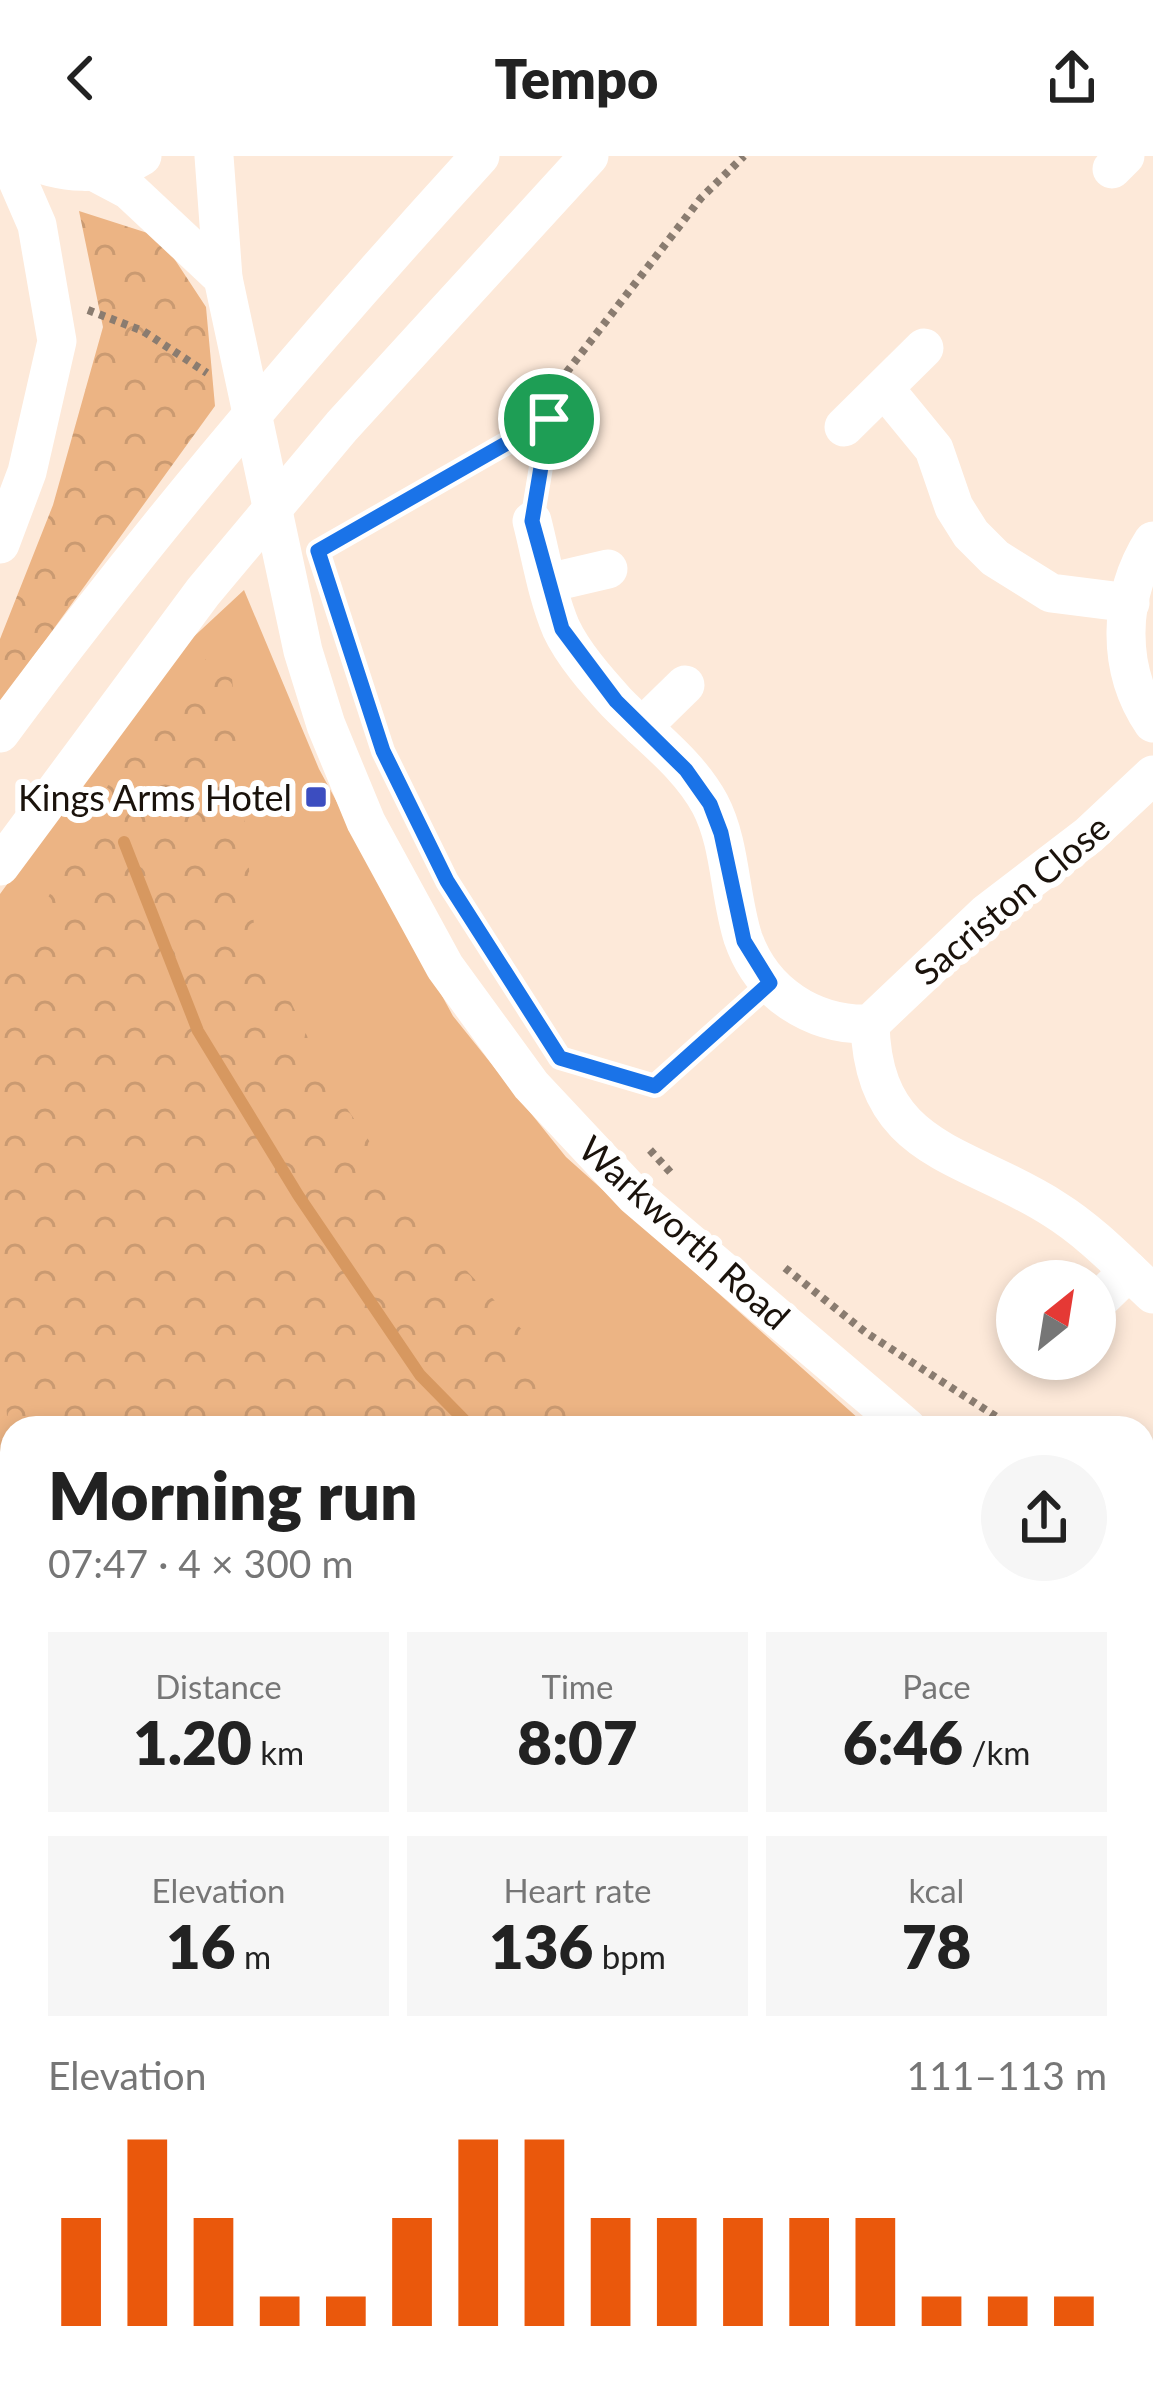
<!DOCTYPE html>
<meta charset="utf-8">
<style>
:root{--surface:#fff;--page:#f6f6f6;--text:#222;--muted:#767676;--accent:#ea580c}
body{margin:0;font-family:Lato,sans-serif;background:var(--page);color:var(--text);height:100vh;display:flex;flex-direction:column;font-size:45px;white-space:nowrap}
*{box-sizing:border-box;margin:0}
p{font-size:39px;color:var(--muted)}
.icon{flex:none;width:66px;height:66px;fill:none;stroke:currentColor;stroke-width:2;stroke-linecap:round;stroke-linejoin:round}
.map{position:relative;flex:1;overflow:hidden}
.drawer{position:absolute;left:0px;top:1260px;width:1155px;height:972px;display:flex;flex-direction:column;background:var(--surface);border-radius:36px 36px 0 0;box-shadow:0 6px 18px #0003}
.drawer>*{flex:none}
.needle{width:78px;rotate:30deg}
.controls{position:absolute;left:996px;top:1104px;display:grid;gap:24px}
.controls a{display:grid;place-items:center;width:120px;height:120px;border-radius:50%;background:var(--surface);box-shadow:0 6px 18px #0003;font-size:60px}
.pin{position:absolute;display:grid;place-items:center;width:102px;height:102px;color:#fff;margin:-51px;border:6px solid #fff;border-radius:50%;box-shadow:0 3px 12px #0007}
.round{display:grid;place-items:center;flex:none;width:126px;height:126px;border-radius:63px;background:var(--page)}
.headline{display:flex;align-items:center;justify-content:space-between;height:204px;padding:0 48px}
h1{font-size:66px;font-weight:800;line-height:90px}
.figures{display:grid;grid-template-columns:repeat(3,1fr);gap:18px;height:204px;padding:12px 48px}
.figures div{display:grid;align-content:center;border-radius:0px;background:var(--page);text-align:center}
.figures b{font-size:60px;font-weight:800}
.figures small{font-size:33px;font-weight:400}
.figures p{font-size:33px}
.chart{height:336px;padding:24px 48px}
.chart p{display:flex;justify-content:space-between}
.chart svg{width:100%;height:216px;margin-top:12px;stroke:var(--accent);stroke-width:6}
header{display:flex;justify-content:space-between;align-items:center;height:156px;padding:0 48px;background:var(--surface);font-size:54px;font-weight:800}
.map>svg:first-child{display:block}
.green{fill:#ecb484}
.forest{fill:url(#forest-crowns)}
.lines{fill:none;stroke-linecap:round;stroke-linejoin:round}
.stream{stroke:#d79860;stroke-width:12}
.path{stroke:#8a7c70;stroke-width:8;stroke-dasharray:6 6;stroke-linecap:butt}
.minor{stroke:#fff;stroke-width:39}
.route-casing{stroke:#fff;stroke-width:24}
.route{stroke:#1a73e8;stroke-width:15}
.poi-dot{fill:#3c4dc0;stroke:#fff;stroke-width:4.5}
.labels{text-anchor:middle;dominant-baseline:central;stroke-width:12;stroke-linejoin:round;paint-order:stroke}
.poi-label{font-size:36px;fill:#1a120b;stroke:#fff;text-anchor:end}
.street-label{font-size:36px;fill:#1a120b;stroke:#fff}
</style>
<header><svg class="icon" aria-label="back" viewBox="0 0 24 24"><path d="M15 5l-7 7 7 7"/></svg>Tempo<svg class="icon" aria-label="share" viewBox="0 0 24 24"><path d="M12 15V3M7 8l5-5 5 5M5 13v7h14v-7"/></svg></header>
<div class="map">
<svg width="1153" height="2232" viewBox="0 0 1153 2232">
<defs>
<pattern id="forest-crowns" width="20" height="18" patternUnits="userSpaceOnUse" patternTransform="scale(3)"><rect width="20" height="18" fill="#ecb484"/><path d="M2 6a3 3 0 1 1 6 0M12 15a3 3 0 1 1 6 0" fill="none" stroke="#ca9a71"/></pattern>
</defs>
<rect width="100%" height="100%" fill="#fde9d9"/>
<g class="green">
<path d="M244,434L319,613L453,860L566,1001L869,1272H12V1395L0,1385V738L174,499Z"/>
<path d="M1153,1429V1871L1143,1870V1435Z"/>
</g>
<g class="forest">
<path d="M79,55L160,81L206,151L215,250L0,547V483L53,349L103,171Z"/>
<path d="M228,477L254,769L330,928L436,1082L526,1178L581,1272H12V1333L0,1158V831L126,596Z"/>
</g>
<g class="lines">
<path class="stream" d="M124,686L198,875L298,1039L420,1219L472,1272"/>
<g class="path">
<path d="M88,154L143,175L207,217"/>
<path d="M538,331L556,230L701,42L744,0"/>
<path d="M318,395L548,264"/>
<path d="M336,450L383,595L447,725L544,876"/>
<path d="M560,902L655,930L742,852"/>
<path d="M650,994L672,1018"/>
<path d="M785,1112L865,1176L1014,1272"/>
<path d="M1143,1308L1153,1303"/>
<path d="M1143,1737L1153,1732"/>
</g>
<g class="minor">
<path d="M23,0C59,19 106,22 142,0"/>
<path d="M214,0L223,122L303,495L326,569L366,666L445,811L531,929L635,1040L907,1272"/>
<path d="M1112,13L1125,0"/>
<path d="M95,16L129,34L223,122"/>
<path d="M884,232L934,293L954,351L971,378L995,402L1051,437L1130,447"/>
<path d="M844,271L924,192"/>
<path d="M532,365C541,400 547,439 561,472C573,498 597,525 616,546C648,579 688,607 710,648C731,688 729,738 743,782C762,837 813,870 870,868L987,757L1089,679L1153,619"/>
<path d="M1153,385C1118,440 1116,513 1153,567"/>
<path d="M0,388L27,316L57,185L37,69L7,0"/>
<path d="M548,427L608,413"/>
<path d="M642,571L685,529"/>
<path d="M0,577C148,376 312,184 480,0"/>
<path d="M0,710L203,436L342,270L589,0"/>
<path d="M870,868C873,997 966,996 1054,1053C1091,1076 1121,1108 1153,1138"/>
<path d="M1095,1148L1129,1115"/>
<path d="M1143,1380L1153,1376"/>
<path d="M0,1450L11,1429"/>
<path d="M1143,2039L1153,2040"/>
<path d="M454,2232V2220"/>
<path d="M999,2232L1001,2220"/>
</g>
</g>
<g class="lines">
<g class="route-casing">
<path id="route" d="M549,263L532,365L562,473L616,545L686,614L710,648L721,677L744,785L770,827L655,930L560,902L447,725L383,595L318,395Z"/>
</g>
<use href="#route" class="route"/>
</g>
<rect class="poi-dot" x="304" y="629" width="24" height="24" rx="6"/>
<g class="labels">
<g class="poi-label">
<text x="292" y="641">Kings Arms Hotel</text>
</g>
<g class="street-label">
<text transform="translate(1011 743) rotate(-40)">Sacriston Close</text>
<text transform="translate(685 1076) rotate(42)">Warkworth Road</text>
</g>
</g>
</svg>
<div class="controls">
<a><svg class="needle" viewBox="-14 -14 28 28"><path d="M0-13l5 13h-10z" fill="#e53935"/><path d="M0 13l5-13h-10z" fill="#767676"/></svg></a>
</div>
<div class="pin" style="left:549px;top:263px;background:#1e9e55"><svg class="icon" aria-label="arrive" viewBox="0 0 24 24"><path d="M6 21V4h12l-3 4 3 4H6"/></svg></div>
<section class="drawer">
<div class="headline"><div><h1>Morning run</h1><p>07:47 · 4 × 300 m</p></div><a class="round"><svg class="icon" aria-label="share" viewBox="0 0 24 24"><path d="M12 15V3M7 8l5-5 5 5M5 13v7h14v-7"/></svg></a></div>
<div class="figures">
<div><p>Distance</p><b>1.20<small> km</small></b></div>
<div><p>Time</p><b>8:07</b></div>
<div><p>Pace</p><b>6:46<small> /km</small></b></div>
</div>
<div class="figures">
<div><p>Elevation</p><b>16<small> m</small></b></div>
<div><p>Heart rate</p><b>136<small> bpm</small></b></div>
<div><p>kcal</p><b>78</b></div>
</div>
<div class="chart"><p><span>Elevation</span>111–113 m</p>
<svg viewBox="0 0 160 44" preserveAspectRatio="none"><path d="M5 44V22M15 44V6M25 44V22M35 44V38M45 44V38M55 44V22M65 44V6M75 44V6M85 44V22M95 44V22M105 44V22M115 44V22M125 44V22M135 44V38M145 44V38M155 44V38"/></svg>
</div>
</section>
</div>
